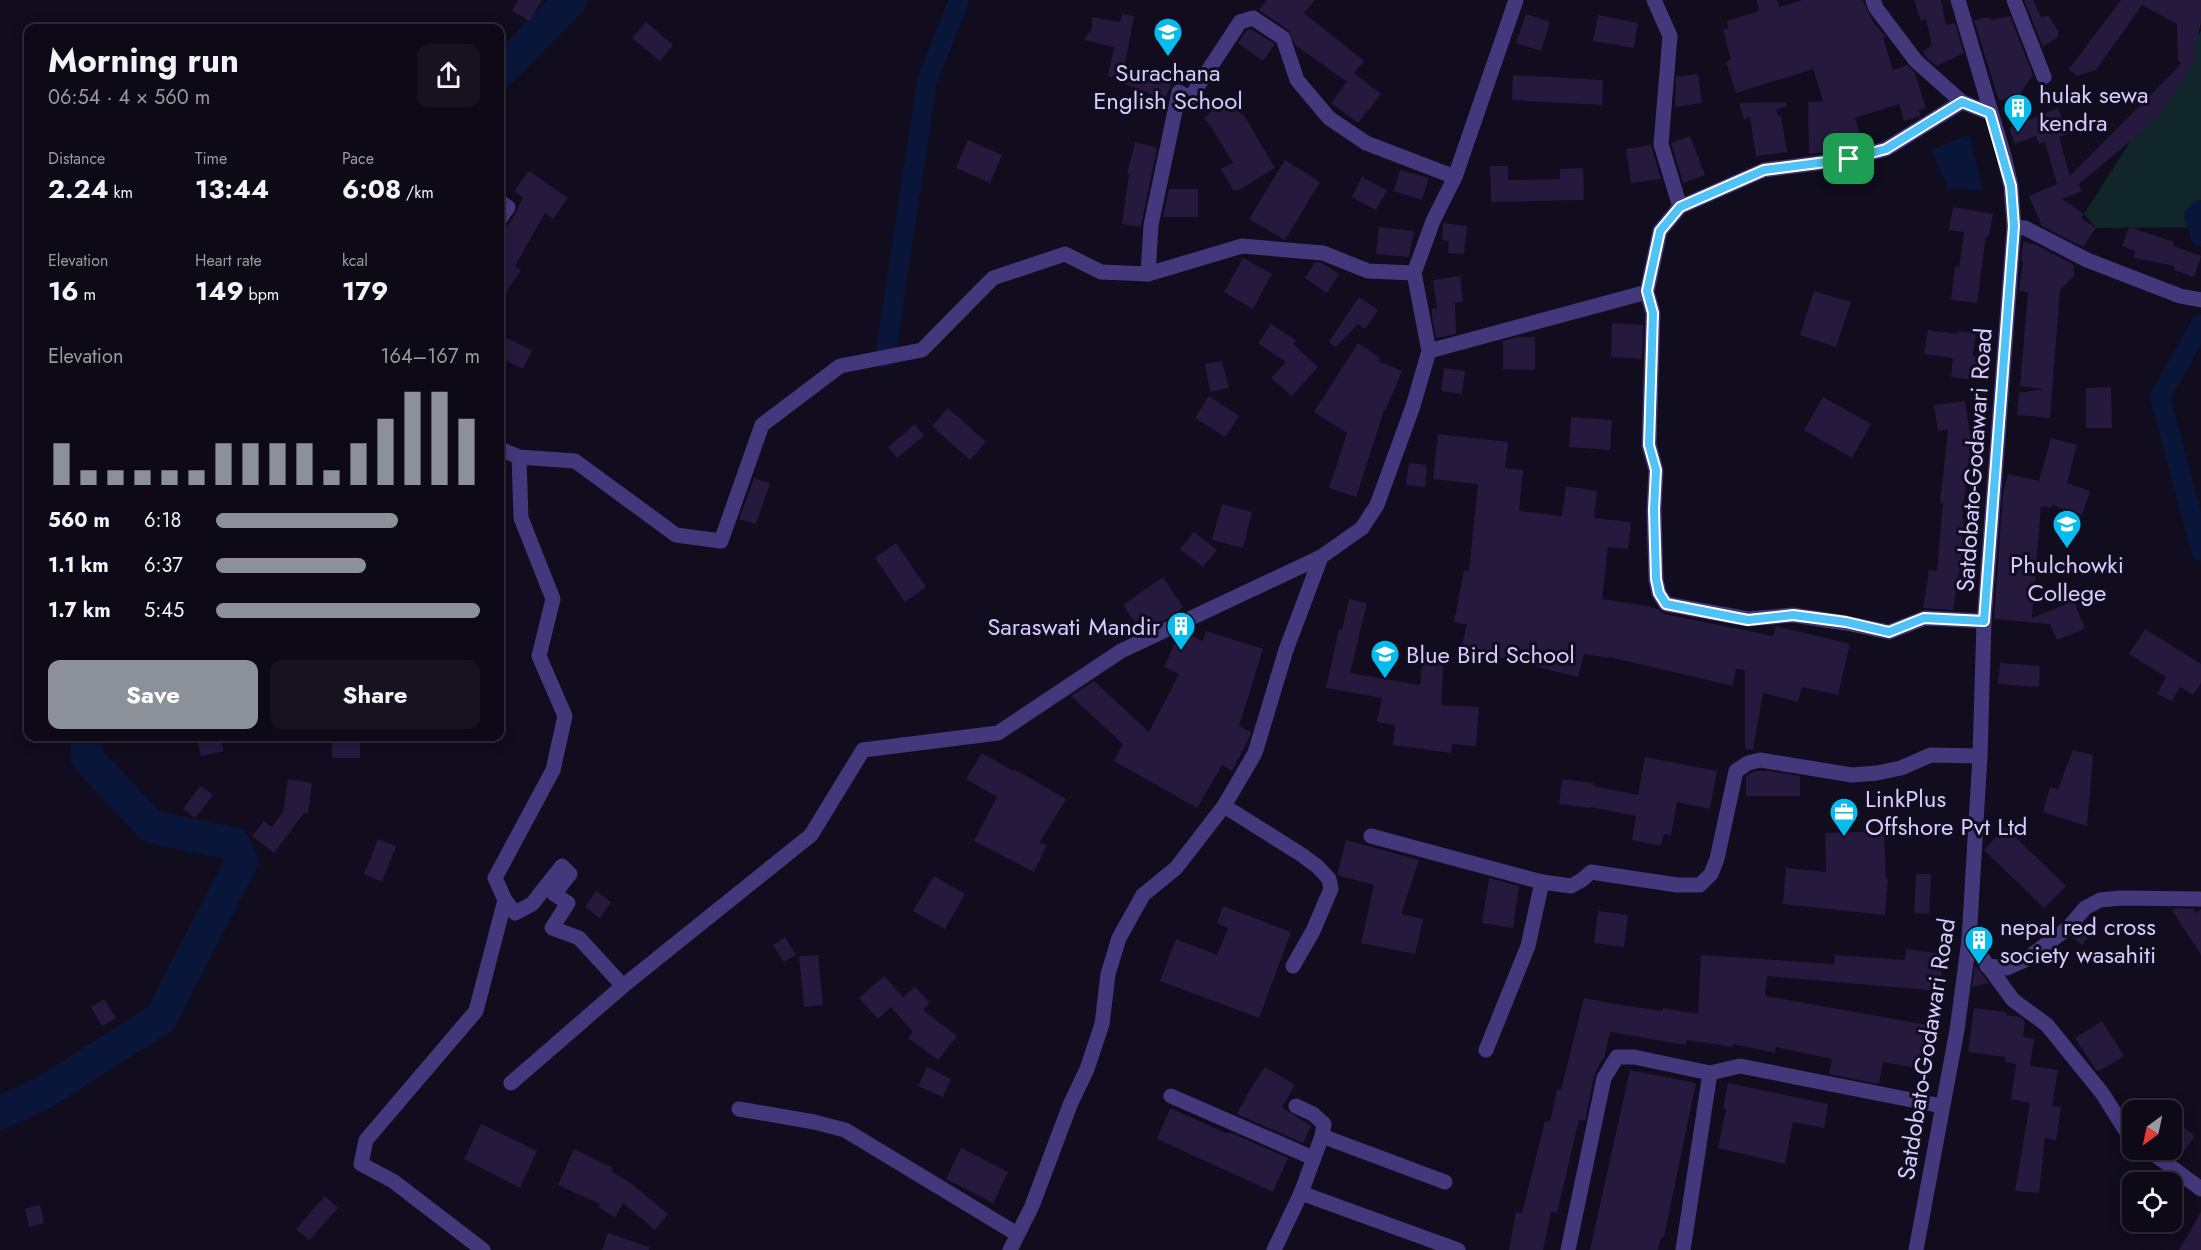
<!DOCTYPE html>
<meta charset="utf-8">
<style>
:root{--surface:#0d0916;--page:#16121f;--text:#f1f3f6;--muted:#9a9aa1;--line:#2d2a35;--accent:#8c9099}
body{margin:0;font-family:Jost,sans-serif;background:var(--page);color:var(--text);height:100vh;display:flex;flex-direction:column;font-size:22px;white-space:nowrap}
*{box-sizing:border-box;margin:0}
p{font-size:20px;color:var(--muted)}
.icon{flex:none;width:33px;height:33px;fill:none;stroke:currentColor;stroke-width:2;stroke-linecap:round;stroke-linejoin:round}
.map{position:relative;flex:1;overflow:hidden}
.details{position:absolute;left:24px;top:24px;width:480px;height:717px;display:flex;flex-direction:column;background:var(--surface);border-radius:12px;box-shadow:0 3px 15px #0003,0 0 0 2px var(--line)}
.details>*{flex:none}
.needle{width:39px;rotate:213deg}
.fabs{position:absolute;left:2122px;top:1100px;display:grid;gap:12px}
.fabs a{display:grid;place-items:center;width:60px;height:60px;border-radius:12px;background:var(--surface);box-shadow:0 3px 15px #0003,0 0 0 2px var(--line);font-size:30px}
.pin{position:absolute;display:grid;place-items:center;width:51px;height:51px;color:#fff;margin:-26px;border-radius:12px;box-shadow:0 3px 9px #0006}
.round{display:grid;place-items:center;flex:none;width:63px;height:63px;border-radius:12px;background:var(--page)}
.overview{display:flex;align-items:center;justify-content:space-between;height:102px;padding:0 24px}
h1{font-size:33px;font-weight:700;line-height:45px}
.metrics{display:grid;grid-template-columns:repeat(3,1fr);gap:9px;height:102px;padding:6px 24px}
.metrics div{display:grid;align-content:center}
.metrics b{font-size:26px;font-weight:700}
.metrics small{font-size:16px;font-weight:400}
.metrics p{font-size:16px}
.chart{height:168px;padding:12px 24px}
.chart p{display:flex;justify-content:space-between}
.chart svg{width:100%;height:108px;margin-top:6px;stroke:var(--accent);stroke-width:6}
.primary-button{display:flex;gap:12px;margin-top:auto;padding:12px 24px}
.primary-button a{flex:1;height:69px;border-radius:12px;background:var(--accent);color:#fff;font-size:24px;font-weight:700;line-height:69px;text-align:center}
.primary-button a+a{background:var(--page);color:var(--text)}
ul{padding:0 24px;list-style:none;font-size:20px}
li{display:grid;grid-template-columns:96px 72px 1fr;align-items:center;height:45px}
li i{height:15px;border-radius:8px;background:var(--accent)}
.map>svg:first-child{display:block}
.green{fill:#102628}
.water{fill:#0a153a}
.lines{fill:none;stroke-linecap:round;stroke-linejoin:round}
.canal{stroke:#0a153a;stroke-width:20}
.river{stroke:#0a153a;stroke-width:33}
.building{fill:#25193e}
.minor{stroke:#43387c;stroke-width:15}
.route-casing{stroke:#fff;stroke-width:12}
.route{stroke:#4fc3f7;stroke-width:8}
.labels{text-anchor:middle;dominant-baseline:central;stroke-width:6;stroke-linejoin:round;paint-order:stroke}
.poi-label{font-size:24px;fill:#d6cafe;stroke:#110c1e;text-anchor:start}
.street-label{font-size:24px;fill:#d6cafe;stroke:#110c1e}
</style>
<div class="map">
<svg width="2201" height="1250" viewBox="0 0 2201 1250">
<rect width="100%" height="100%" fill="#110c1e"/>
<path class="green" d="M2201,31V227L2096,228L2084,214Z"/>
<path class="water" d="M1969,134L1983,190L1948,189L1931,150Z"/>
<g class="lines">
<g class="canal">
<path d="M2201,210L2194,216L2201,237"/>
<path d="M2201,324L2160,397L2201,551"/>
<path d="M885,358L927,81L959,0"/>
</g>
<g class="river">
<path d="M500,72L571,0"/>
<path d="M0,1113L43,1093L161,1018L242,861L234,844L152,827L87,758V736"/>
</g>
</g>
<g class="building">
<path d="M518,0H542L530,21L512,11Z"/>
<path d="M1267,0H1315L1304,13L1364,61L1347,82L1295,45L1288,30L1259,10Z"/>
<path d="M1757,0H1777L1780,7L1802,0H1863L1873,22L1886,37L1883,38L1893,70L1907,65L1915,73L1926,108L1919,110L1921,116L1904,121L1899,104L1855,118L1863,144L1846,150L1809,154L1808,102L1823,101L1813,69L1736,93L1726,62L1731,60L1723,30L1728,28L1727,21L1759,11Z"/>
<path d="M1914,0H1941L1946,25L1955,23L1964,53L1936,66L1926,57L1923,51L1932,46L1926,19L1921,21Z"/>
<path d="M2024,0H2033L2041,17L2049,16L2058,31V37L2043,47Z"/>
<path d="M2121,0H2201V23L2193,55L2197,58L2159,117L2079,184L2082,191L2062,199L2084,214L2081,218L2096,228L2083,247L2042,226L2029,196L2057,184L2045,142L2039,144L2036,136L2015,144L2009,128L2058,108L2068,134L2059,137L2070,176L2183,62H2178L2177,24L2142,5L2096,70L2077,76L2069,69Z"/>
<path d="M1122,14L1134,16L1125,64L1172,82L1165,99L1124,84L1127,77H1108L1114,47L1084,40L1092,28V17L1120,22Z"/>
<path d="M1526,14L1550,22L1541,51L1516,43Z"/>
<path d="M1598,15L1638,23L1634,48L1593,41Z"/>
<path d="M2010,16L2033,75L2019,95L1999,101L1974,20L1990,17L1991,20Z"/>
<path d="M646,22L673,45L660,61L632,38Z"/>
<path d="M1251,29L1275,44L1263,61L1238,43L1247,30Z"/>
<path d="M1354,73L1381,94L1358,123L1331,103Z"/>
<path d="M1698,74L1702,103L1675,107L1676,77Z"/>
<path d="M1513,75L1603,80L1602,105L1512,100Z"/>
<path d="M1223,98L1245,117L1275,168L1239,190H1233L1221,169L1233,163L1210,125L1204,119Z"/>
<path d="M1786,102L1787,106L1776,110L1778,116H1781L1787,152L1756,156L1750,117L1744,120L1739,103Z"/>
<path d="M1690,136L1705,175L1683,183L1671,143Z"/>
<path d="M968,140L1002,155L990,183L956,168Z"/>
<path d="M1135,142L1157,148L1141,227L1122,224L1129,174H1127Z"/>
<path d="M1651,145L1661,179L1631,183L1626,149Z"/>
<path d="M1285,160L1320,182L1285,240L1249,219Z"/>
<path d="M1490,166H1508V180L1560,179V169L1583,168L1584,200L1491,202Z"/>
<path d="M1400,170L1429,178L1422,200L1394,191Z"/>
<path d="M529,171L568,198L553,219L545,213L515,266L521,270L500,301V237L516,212L523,197L514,191Z"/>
<path d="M1362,177L1387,190L1376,210L1352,197Z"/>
<path d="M1169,189H1198V217H1163Z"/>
<path d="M1953,207L1993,214L1989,236H1986L1977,303L1951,300L1955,266L1959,267L1964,232L1949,230Z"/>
<path d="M1443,223L1467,226L1464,254L1448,253L1449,241L1442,240Z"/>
<path d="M1379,227L1414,231L1409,257L1376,254Z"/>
<path d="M2129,227L2174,242L2173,246L2201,256L2194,277L2174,270L2175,266L2134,258L2135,251L2122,246Z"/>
<path d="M2023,242L2034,244L2073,264L2074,276L2060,290L2050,418L2017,415L2019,393L2044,389L2020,386L2028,292L2019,291L2023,261H2021Z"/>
<path d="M1243,258L1272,274L1253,309L1224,292Z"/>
<path d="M1315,262L1322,263L1339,274L1327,293L1305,278Z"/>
<path d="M1460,276L1463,302L1455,303L1456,334L1436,338L1432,317V309L1437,308L1433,280Z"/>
<path d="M1814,291L1851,302L1836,347L1800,335Z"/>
<path d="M1359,297L1378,310L1365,329L1358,324L1336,347L1329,342Z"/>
<path d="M1612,323L1643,325L1642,359L1611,357Z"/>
<path d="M1271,324L1296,340L1293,344L1318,367L1292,396L1271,378L1286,362L1258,343Z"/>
<path d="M1928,330L1958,334L1959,331L1976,333L1973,356L1978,357L1975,380L1951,377L1953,358L1924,354Z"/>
<path d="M504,337L532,350L523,369L500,358V347Z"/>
<path d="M1518,337H1535V370L1503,369V341Z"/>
<path d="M1358,343L1380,358L1378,361L1402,371L1385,411L1384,410L1356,497L1329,488L1347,433L1314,412Z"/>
<path d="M1222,361L1229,388L1210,392L1205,364Z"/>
<path d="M1444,368L1465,371L1462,394L1441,391Z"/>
<path d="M2111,387L2112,428H2086V388Z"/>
<path d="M1209,396L1239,416L1225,437L1195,418Z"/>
<path d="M1823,397L1871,424L1852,458L1804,430Z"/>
<path d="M1965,401L1971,441L1962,519H1964L1961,559L1953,610L1923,608L1929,570L1937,571L1943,503H1940L1948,430L1938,431L1934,405Z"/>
<path d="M948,408L986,442L970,460L932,426Z"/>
<path d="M1571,417L1612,420L1610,450L1569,447Z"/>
<path d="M915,424L924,436L897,458L888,447Z"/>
<path d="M1438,434L1508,442L1505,468L1523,470L1519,511L1562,516L1566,486L1597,491L1594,518L1631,522L1628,549L1608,547L1602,599L1647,606L1658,609L1664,614L1773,636L1776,626L1850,644L1838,695L1802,687L1798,702L1763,693L1753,750L1745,749V670L1736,669L1733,686L1609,657V658L1584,654L1578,677L1461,648L1467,625L1454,622L1464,570L1469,571L1478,484L1433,479Z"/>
<path d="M2051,438L2077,445L2067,483L2090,491L2082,515L2052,505L2051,508L2041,506L2032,618L2074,601L2085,629L2057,640L2050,624L1994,619L2003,494L2008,474L2039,481Z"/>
<path d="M1409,463L1427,465L1425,487L1406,485Z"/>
<path d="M754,478L770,483L756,524L739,519Z"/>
<path d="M1222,504L1252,512L1243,548L1212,540Z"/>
<path d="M1194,532L1217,550L1203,567L1180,549Z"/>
<path d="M896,543L926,587L905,602L875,558Z"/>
<path d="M1163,577L1183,607L1168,618L1141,631L1123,605Z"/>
<path d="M1349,599L1367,603L1350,673L1420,685L1423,653L1444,655L1441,705L1479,707L1476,746L1452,744L1451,753L1393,745L1395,725L1377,722L1382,698L1326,688L1339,629L1342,630Z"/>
<path d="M2145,629L2201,664V683L2193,695L2180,687L2172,701L2157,694L2166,677L2129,654Z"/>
<path d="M1206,631L1263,649L1239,726L1251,732L1250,736L1232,771L1222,765L1197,808L1114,761L1123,744L1071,696L1094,681L1149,732L1179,674L1164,667L1179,634L1184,632L1203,641Z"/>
<path d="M2000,663L2040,666L2039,687L1998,684Z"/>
<path d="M196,736H220L224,751L201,756Z"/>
<rect x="332" y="736" width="28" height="22"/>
<path d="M2073,750L2093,755L2087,826L2043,812L2050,787L2058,789Z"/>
<path d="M982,753L1013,771L1014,769L1066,799L1040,842L1047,845L1034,872L974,841L997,797L966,779Z"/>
<path d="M1645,757L1717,771L1710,809L1677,802L1671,835L1664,834L1661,846L1632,840L1636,816L1590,807V808L1559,804L1562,779L1593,783V786L1638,795Z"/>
<path d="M1769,771L1800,776V796H1746V776L1755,771Z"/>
<path d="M288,779L312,783L308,813H304L274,853L252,836L264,821L272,827L283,812Z"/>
<path d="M200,786L213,795L195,818L183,809Z"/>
<path d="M2005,827L2066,886L2044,908L1984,850Z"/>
<path d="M1884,831L1886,878H1888L1885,915L1783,904L1786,868L1826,872L1825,833Z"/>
<path d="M378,839L396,846L382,882L364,874Z"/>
<path d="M1346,840L1419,860L1401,914L1423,919L1415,954L1361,943L1374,885L1337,875Z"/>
<path d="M1916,874H1931L1929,914L1914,913Z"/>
<path d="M934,876L965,894L945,929L913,911Z"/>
<path d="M1489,878L1519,886L1513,928L1482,923Z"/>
<path d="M596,891L611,902L600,918L585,907Z"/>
<path d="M1223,906L1291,932L1259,1018L1160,981L1176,939L1217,955L1228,928L1217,923Z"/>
<path d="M2175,908L2193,909L2196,913L2201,909V955L2172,910Z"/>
<path d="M1598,911L1628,915L1624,947L1594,943Z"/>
<path d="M2087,920L2094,930L2082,945L2072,937Z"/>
<path d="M785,937L796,955L784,962L773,945Z"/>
<path d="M1906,949L1944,954L1940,991L1767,976L1765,996L1928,1025L1921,1069L1883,1062L1879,1084L1829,1074L1832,1059L1776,1047L1775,1053L1733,1044V1047L1687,1040L1686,1045L1610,1032L1604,1059H1602L1594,1076L1585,1121L1579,1120L1557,1213L1551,1212L1543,1250H1509L1516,1212L1522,1213L1545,1121L1550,1122L1557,1090H1561L1584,998L1627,1006L1663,1011V1008L1698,1014L1701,955L1834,964L1835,955L1905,960Z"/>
<path d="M818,955L823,1005L804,1007L799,956Z"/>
<path d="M1975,965L1989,983L1972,987Z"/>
<path d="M884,976L903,997L915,987L930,1003L923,1010L957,1036L938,1060L908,1038L913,1032L891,1007L878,1019L859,998Z"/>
<path d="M104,999L116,1018L102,1026L91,1007Z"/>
<path d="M1974,1008L2006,1012V1015L2020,1017L2025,1021L2023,1037L2034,1039L2030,1066L2058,1070L2052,1106L2061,1107L2056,1140L2045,1138L2039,1193L2015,1191L2030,1103L2011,1099L2016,1064L2005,1062L2006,1057L1968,1052Z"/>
<path d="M2102,1021L2124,1056L2101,1070H2096L2075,1038Z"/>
<path d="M927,1067L951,1079L943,1097L918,1086Z"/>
<path d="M1265,1067L1295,1085L1282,1107L1311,1126L1303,1143L1237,1114L1249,1091Z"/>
<path d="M1630,1070L1696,1083L1664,1237H1661L1658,1250H1590Z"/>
<path d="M1728,1083L1828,1104L1824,1128L1793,1122L1785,1164L1718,1148L1726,1109L1723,1108Z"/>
<path d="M1170,1108L1228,1134L1229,1132L1288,1158L1273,1192L1157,1139Z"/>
<path d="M2172,1119L2195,1136L2178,1160L2172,1155Z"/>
<path d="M481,1124L537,1151L520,1188L464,1159Z"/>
<path d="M961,1148L1008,1172L993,1203L946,1179Z"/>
<path d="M574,1149L613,1168L611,1171L632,1184L668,1214L655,1230L623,1203L615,1217L598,1207L600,1204L558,1185Z"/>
<path d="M325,1196L338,1208L309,1240L296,1229Z"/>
<path d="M40,1205L44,1223L29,1227L25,1209Z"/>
<path d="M2201,1212V1250H2179Z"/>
<path d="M608,1233L649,1247V1250H602Z"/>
</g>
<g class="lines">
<g class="minor">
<path d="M1654,0L1670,36L1661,144L1680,207"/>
<path d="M1873,0L1876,8L1916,61L1962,102L1990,113"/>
<path d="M2014,0L2044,77"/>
<path d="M500,202L508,207L500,219"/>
<path d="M2014,227L2025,228L2087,260L2180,296L2201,300"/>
<path d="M1148,274L1151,225L1179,92L1190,98L1240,22L1253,18L1283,38L1297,80L1329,118L1366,143L1455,177"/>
<path d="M1647,292L1653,313L1649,445L1656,470L1654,510L1656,580L1659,593L1666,604L1748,619L1793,615L1846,623L1889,632L1925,618L1984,621"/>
<path d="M1429,351L1414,273L1433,221L1455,177L1516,0"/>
<path d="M500,449L519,457L575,461L676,535L721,541L762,425L840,366L922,350L993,278L1065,254L1101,272L1148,274L1242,246L1323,253L1368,271L1414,273"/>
<path d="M1224,806L1302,855L1318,867L1329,879L1331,889L1313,931L1293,966"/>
<path d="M1371,836L1542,882L1571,886L1582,880L1591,872L1677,885H1700L1711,874L1717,859L1736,771L1748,763L1760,760L1852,775L1877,773L1901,768L1931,755L1980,756"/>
<path d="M505,900L515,913L532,904L562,866L570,874L554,894L568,903L552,928L579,938L623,986"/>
<path d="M1969,940L2013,1000L2047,1025L2102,1093L2126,1131L2133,1137"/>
<path d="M1987,966L2007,968L2025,960L2068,928L2085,908L2100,900L2121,898L2201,899"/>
<path d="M1486,1050L1528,946L1542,882"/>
<path d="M511,1083L623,986L811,835L863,750L998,733L1121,651L1321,557"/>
<path d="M1171,1096L1313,1158"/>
<path d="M739,1109L814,1122L845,1130L1017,1234"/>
<path d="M1322,1136L1445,1182"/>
<path d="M2147,1149L2201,1189"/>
<path d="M1301,1193L1458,1250"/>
<path d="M483,1250L393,1181L361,1164L366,1140L476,1011L505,900L495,878L553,770L565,716L539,656L553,599L521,518L519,457"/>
<path d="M1010,1250L1032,1206L1070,1105L1087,1069L1102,1024L1108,974L1119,938L1143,895L1176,868L1224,806L1255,753L1286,650L1321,557L1362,528L1377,505L1413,406L1429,351L1647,292L1660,231L1680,207L1764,170L1849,159L1886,149L1962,102"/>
<path d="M1274,1250L1301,1193L1322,1136L1324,1124L1313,1114L1296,1106"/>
<path d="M1568,1250L1604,1078L1617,1057H1634L1710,1073L1740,1066L1942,1106"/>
<path d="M1683,1250L1710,1073"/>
<path d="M1916,1250L1957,1030L1969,940L1980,756L1984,621L2014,227L2011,186L2004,156L1958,0"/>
</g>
</g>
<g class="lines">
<g class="route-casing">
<path id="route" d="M1962,102L1990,113L2011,186L2014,226L1984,621L1924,618L1889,632L1846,622L1793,615L1748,620L1666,604L1659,593L1656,579L1654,510L1656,470L1649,445L1653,313L1647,291L1660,231L1680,207L1764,170L1849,159L1886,149Z"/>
</g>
<use href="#route" class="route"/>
</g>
<defs>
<g id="school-pin" transform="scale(1.5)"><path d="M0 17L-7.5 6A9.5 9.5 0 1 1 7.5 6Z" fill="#05bcef" stroke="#110c1e"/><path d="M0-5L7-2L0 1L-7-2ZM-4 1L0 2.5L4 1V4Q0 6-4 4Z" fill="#fff"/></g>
<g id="building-pin" transform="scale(1.5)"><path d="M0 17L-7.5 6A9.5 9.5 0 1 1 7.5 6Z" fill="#05bcef" stroke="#110c1e"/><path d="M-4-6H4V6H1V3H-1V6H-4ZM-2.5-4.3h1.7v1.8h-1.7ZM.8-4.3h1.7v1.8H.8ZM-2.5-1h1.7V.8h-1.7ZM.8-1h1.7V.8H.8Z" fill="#fff"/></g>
<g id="office-pin" transform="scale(1.5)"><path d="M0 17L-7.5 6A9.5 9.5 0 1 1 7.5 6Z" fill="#05bcef" stroke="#110c1e"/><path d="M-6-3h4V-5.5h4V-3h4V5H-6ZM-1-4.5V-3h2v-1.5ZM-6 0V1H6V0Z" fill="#fff"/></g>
</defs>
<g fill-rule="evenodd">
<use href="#school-pin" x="1168" y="32"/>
<use href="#building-pin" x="2018" y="108"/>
<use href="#school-pin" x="2067" y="524"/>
<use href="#building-pin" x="1181" y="626"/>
<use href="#school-pin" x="1385" y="654"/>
<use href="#office-pin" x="1844" y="812"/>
<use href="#building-pin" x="1979" y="940"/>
</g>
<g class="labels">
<g class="poi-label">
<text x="1168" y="72" text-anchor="middle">Surachana<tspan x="1168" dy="28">English School</tspan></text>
<text x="2039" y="94">hulak sewa<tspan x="2039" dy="28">kendra</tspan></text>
<text x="2067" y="564" text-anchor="middle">Phulchowki<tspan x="2067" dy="28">College</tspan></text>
<text x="1160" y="626" text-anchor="end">Saraswati Mandir</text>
<text x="1406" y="654">Blue Bird School</text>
<text x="1865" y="798">LinkPlus<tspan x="1865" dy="28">Offshore Pvt Ltd</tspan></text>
<text x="2000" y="926">nepal red cross<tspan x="2000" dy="28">society wasahiti</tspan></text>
</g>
<g class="street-label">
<text transform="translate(1974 460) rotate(-86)">Satdobato-Godawari Road</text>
<text transform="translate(1926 1049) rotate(-81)">Satdobato-Godawari Road</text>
</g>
</g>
</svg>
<div class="fabs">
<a><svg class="needle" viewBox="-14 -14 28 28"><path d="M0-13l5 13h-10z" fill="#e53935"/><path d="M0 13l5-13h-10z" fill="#9a9aa1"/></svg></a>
<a><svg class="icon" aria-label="locate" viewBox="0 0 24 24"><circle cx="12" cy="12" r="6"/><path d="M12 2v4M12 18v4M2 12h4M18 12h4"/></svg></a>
</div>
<div class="pin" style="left:1849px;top:159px;background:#1e9e55"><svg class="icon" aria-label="arrive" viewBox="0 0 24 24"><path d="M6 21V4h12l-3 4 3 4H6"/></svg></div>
<section class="details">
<div class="overview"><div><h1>Morning run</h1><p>06:54 · 4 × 560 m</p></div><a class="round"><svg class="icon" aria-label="share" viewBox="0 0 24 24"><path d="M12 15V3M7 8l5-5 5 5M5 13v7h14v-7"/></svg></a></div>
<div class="metrics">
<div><p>Distance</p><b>2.24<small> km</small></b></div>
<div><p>Time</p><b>13:44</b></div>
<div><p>Pace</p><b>6:08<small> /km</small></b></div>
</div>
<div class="metrics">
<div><p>Elevation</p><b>16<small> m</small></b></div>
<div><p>Heart rate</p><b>149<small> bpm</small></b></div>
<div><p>kcal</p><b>179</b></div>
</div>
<div class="chart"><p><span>Elevation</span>164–167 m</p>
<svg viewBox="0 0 160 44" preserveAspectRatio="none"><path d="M5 44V27M15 44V38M25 44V38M35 44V38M45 44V38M55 44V38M65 44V27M75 44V27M85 44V27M95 44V27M105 44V38M115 44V27M125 44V17M135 44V6M145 44V6M155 44V17"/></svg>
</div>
<ul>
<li><b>560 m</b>6:18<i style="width:69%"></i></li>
<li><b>1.1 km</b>6:37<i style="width:57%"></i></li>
<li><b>1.7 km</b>5:45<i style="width:100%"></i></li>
</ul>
<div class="primary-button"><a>Save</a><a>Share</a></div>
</section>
</div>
